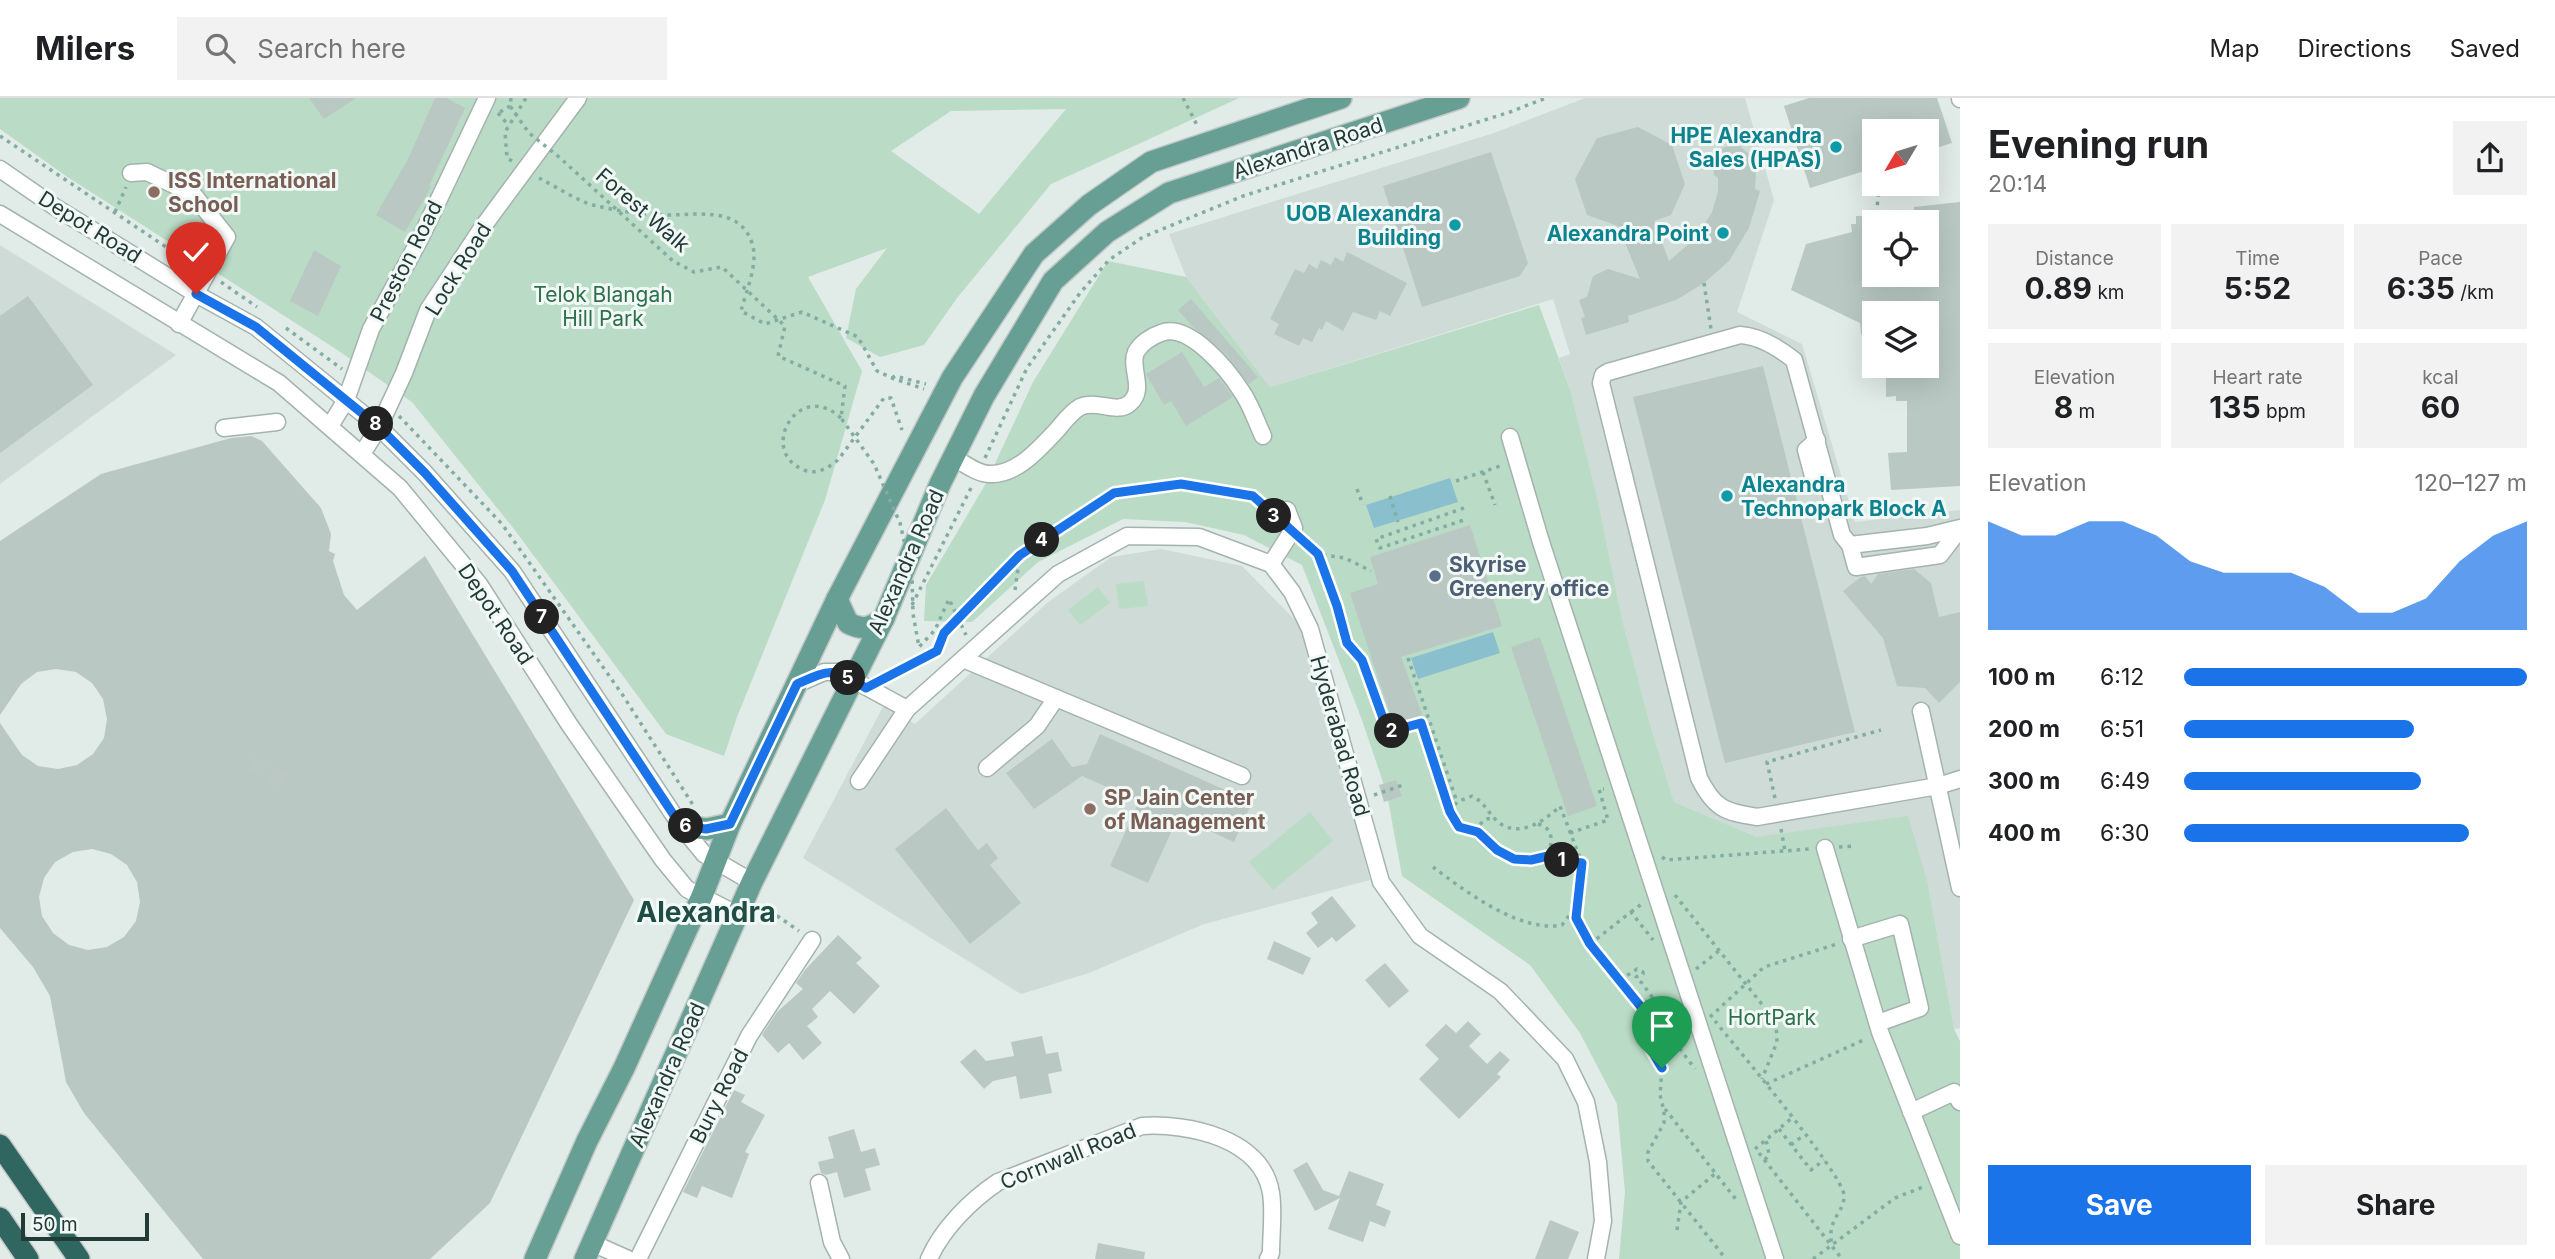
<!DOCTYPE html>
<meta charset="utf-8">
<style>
:root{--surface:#fff;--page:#f2f2f2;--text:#202124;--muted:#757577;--line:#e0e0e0;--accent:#1a73e8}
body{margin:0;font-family:Inter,sans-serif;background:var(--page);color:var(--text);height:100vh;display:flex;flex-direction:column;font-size:26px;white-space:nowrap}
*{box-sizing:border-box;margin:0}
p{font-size:23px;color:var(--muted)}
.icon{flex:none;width:38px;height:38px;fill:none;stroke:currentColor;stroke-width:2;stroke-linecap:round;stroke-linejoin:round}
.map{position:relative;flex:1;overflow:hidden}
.panel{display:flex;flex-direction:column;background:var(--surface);width:595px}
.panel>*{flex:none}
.needle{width:46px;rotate:232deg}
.controls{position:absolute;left:1862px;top:21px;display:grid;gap:14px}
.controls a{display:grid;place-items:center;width:77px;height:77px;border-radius:0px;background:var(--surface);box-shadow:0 7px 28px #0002;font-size:35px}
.scale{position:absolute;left:21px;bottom:18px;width:128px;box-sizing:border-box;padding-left:7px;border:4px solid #223b36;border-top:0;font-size:19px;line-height:24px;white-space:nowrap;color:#223b36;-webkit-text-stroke:5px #f1f8f5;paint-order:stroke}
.pin{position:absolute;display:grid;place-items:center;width:60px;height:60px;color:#fff;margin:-72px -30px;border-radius:50% 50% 50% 0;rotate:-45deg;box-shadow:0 0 7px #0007}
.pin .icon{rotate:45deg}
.km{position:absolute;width:35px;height:35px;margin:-18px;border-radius:50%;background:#222;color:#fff;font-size:19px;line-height:35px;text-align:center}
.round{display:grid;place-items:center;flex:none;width:74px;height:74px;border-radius:0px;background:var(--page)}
.head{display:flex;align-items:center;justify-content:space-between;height:119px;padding:0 28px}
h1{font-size:38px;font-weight:700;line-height:52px}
.stats{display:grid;grid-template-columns:repeat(3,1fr);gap:10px;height:119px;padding:7px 28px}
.stats div{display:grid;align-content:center;border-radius:0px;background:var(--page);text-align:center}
.stats b{font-size:30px;font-weight:700}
.stats small{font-size:19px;font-weight:400}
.stats p{font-size:19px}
.chart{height:196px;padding:14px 28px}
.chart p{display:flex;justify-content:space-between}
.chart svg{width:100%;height:126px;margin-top:7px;fill:var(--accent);opacity:.7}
.button{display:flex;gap:14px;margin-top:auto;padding:14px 28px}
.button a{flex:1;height:80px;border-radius:0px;background:var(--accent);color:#fff;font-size:28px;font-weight:700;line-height:80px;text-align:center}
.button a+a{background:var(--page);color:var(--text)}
ul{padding:0 28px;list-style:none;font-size:23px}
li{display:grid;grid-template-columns:112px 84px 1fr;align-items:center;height:52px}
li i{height:18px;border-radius:9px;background:var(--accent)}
header{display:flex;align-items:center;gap:42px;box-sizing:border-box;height:98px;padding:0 35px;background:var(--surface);border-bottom:2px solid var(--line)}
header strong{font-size:33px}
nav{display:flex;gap:38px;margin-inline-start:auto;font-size:24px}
.search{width:490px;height:63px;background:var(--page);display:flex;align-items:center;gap:18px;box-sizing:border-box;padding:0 24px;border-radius:0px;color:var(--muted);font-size:26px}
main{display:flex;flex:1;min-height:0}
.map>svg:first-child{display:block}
.built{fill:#cfdbd6}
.green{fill:#badbc6;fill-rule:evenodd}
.water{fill:#8abfce}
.building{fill:#b9c8c3;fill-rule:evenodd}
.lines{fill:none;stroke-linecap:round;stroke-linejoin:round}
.minor-tunnel{stroke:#bbc8c4;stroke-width:16;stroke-dasharray:16 8;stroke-linecap:butt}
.minor-casing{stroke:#a4b3ae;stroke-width:19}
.major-casing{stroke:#c1c8c7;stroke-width:24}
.highway-casing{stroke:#c1c8c7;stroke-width:24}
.path{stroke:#82ada3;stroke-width:3.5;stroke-dasharray:3.5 5;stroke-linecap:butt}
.minor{stroke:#fff;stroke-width:16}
.major{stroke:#679f95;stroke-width:21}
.highway{stroke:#2f665f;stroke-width:21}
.path-bridge{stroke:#82ada3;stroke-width:3.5;stroke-dasharray:3.5 5;stroke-linecap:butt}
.route-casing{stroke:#fff;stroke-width:14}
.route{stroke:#1a73e8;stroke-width:9}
.culture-dot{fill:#0f9aa8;stroke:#f1f8f5;stroke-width:2.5}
.education-dot{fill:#8d6e63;stroke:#f1f8f5;stroke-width:2.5}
.service-dot{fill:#5c6f8a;stroke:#f1f8f5;stroke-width:2.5}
.labels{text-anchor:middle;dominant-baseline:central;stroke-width:6;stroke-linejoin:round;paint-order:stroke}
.culture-label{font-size:21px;font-weight:bold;fill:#0d838f;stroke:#f1f8f5;text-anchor:end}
.street-label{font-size:21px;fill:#223b36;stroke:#f1f8f5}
.education-label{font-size:21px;font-weight:bold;fill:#785e54;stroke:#f1f8f5;text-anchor:start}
.park-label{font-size:21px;fill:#2d704c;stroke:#f1f8f5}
.service-label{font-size:21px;font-weight:bold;fill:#4e5e75;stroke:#f1f8f5;text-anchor:start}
.district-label{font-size:28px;font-weight:bold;fill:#1f4c44;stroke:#f1f8f5}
</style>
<header>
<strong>Milers</strong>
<div class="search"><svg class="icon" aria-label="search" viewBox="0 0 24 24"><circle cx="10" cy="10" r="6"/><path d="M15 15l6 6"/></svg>Search here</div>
<nav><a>Map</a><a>Directions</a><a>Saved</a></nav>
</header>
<main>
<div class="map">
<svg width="1960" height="1161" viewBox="0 0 1960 1161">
<rect width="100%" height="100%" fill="#e1ebe7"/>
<g class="built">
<path d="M1585,0H1745L1774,102L1737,214L1802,246L1855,424L1960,412V930L1954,931L1928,786L1757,739L1674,704L1652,633L1622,521L1599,407L1571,294L1559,260L1570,256L1553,201L1270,289L1186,179L1169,136L1494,35Z"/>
<path d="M0,147L176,257L0,386Z"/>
<path d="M1161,451L1242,468L1300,527L1317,579L1370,782L1204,826L1089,875L1021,896L803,760L884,607L915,626L1047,505L1111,459Z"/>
</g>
<g class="green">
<path d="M0,0H1239L1051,86L957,200L924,247L880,259L846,240L856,191L887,150L808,179L862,273L825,402L737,619L724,658L666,636L514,431L412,304L336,251L66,78L0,31ZM1066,11L979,116L891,53L951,13Z"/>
<path d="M1108,163L1186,179L1270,289L1539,207L1571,294L1599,407L1622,521L1652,633L1674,704L1757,739L1908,718L1928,786L1954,931L1960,943V1161H1619L1625,1094L1617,1006L1580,935L1530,867L1402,778L1387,696L1362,622L1302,467L1244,437L1185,424L1123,421L1038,464L972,524L924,523L926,487L985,387L1033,284Z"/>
<path d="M1144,483L1148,508L1119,511L1116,486Z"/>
<path d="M1098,489L1110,505L1080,527L1068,512Z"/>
<path d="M1310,714L1333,743L1273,792L1249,764Z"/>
</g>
<g class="water">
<path d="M1450,380L1458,404L1374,430L1366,407Z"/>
<path d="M1493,534L1500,555L1418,581L1411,560Z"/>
</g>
<g class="building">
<path d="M309,0H356L324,21Z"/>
<path d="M435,0H446L465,10L429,88L431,89L405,134L376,117L408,61Z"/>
<path d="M1809,0H1937L1952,45L1927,53V33H1874V70L1810,90L1784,8Z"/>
<path d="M1638,29L1672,47L1685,86L1671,117L1654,123L1669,163L1697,139L1712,114L1718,94V80L1714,77L1713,61L1724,49L1740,48L1752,59L1756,71L1755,91L1760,93L1749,130L1729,163L1704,185L1676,202L1628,218L1629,224L1586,237L1581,220L1585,219L1579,202L1587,199L1593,178L1608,171L1640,181L1618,128L1587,117L1575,81L1597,40Z"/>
<path d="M1491,54L1528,165L1520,178L1422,209L1383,88Z"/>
<path d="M1960,104V388L1891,392L1888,355L1907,354V303H1896V298L1886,299V268H1927V215H1874V235L1861,236L1860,225L1791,192L1806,146L1852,134L1851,126H1856V118H1874V177H1927V124H1914V109Z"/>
<path d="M314,152L341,168L318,218L290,203Z"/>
<path d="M1347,154L1407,185L1390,218L1380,213L1376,222L1353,214L1343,233L1326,223L1322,232L1319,230L1312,244L1303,240L1299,248L1274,236L1279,226L1270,221L1295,171L1304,175L1309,166L1317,171L1321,162L1331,167L1335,159L1343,164Z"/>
<path d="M28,198L93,287L0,355V218Z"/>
<path d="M1191,201L1258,279L1249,286L1225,255L1193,229L1178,212Z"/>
<path d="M1182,254L1204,289L1219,280L1233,299L1186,328L1171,303L1164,307L1146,276Z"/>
<path d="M1763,268L1855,634L1725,665L1633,299Z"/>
<path d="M251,338L262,343L321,410L331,436L329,453L335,456L333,463L344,497L357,512L425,458L634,802L490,1105L430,1161H203L84,1015L66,984L50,898L33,869L0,830V625L22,657L38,668L58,671L77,667L93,656L104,640L107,621L103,601L92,585L76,574L56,571L37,574L21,586L0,617V443L101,376L231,340ZM92,751L111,756L127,767L137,784L140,804L136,823L124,839L107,849L88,852L69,847L53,835L42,818L39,799L44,780L55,764L73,754Z"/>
<path d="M1470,427L1502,528L1401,559L1423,619L1394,628L1350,495L1378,486L1370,459Z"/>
<path d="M1914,471L1931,485L1939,519L1960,514V584L1939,605L1925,590L1897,588L1883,540L1843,493L1861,479L1865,478L1871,486L1878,476Z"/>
<path d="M1540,539L1597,708L1568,718L1511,549Z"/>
<path d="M1100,636L1252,704L1234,744L1178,719L1148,785L1110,768L1139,703L1082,678L1034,711L1006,675L1052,641L1072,669L1087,666Z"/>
<path d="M1396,682L1402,698L1384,704L1379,687Z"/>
<path d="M946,710L978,752L987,745L998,760L990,767L1021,805L970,846L895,751Z"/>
<path d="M1332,798L1356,828L1336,844L1332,839L1318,850L1306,835L1318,825L1311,815Z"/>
<path d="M838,837L862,860L856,865L880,888L854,916L830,893L812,911L818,919L807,928L822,945L803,962L789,945L778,955L762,937L777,914L803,891L796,885L805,872Z"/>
<path d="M1274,843L1311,860L1303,877L1267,861Z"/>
<path d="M1385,865L1409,893L1389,910L1365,882Z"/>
<path d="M1468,923L1481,936L1469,948L1487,966L1500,953L1510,962L1497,976L1501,979L1459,1021L1419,981L1439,961L1425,947L1446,926L1456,935Z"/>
<path d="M1042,938L1046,956L1058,954L1062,973L1048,976L1052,995L1020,1001L1016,978L993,983L984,991L960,964L975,951L986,963L1014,958L1011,944Z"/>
<path d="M734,992L745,997L741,1004L765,1017L745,1054L749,1056L732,1100L702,1088L697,1100L683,1094Z"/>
<path d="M854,1031L861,1054L875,1050L880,1067L865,1071L871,1092L844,1100L837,1074L826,1077L821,1075L818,1064L834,1060L828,1039Z"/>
<path d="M1307,1064L1323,1092L1339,1098L1349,1073L1384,1086L1376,1107L1391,1113L1385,1129L1370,1123L1363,1144L1328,1131L1340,1100L1315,1113L1293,1072Z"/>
<path d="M1550,1122L1579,1134L1568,1161H1535Z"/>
<path d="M1098,1145L1145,1154L1144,1161H1095Z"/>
</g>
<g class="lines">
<path class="minor-tunnel" d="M250,666L285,683"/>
<g class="minor-casing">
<g id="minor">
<path d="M1960,0V1"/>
<path d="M0,71L55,109L196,196L256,229L379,329L425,375L512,473L681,728L704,756L752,784"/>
<path d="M131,75L147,74L193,96L227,139L179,226"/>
<path d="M0,116L279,285L400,390L479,486L569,626L663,762L687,791L738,817"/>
<path d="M330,328L346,302L371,231L420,141L487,0"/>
<path d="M224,330L277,324"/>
<path d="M1510,339L1541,444L1775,1161"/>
<path d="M1817,342L1806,352L1814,382L1828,385"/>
<path d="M362,356L379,329L404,275L428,212L482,130L578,0"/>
<path d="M953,359C965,366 979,377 992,376C1018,376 1041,349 1057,332C1064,324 1071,314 1080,309C1097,301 1117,317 1130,305C1146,291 1129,270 1136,254C1141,245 1152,238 1161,235C1189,224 1228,272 1242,294C1251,307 1256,323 1263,338"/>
<path d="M1960,431L1940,457L1856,469L1850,447L1842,437L1794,262C1780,251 1759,238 1740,237L1608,274L1603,277L1601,285L1699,680C1714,710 1724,714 1757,719L1938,688L1960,681"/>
<path d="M1850,447L1927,438L1960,430"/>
<path d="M1271,466L1294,430L1287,412"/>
<path d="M963,561L1242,678"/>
<path d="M797,586L824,574H839L907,611"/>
<path d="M1921,613L1960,790"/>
<path d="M987,670L1037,628L1056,600"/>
<path d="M859,683L907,611L1058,476L1127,438L1199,439L1271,466L1292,494L1310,531L1381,784L1420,838L1500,893L1565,961L1586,1004L1598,1064L1603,1123L1596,1161"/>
<path d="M1825,750L1880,934L1960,1138"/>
<path d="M1851,841L1900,826L1920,910L1878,925"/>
<path d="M1911,1014L1954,994L1960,1004"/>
<path d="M819,1085L832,1144L841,1161"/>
<path d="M592,1145L628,1161"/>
<path d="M638,1161L749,938L812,842"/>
<path d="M929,1161C942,1131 971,1102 998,1084L1142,1028C1188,1025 1262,1040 1271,1095C1274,1114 1271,1136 1271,1155L1268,1161"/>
</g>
</g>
<g class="major-casing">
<g id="major">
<path d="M837,501L848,525C864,533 870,530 884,520"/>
<path d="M681,728L707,731L730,726"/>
<path d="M535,1161L587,1043L624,970L702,798L730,726L837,501L952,280L1034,156L1089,107L1151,64L1341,0"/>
<path d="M585,1161L752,784L884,520L940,386L984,298L1053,183L1107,134L1169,95L1459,0"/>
</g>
</g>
<g class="highway-casing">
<g id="highway">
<path d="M0,1047L79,1161"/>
<path d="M0,1120L28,1161"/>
</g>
</g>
<g class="path">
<path d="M1183,0L1198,29"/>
<path d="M500,14L510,8"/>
<path d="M498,15L509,28"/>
<path d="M0,38L193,167"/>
<path d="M512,63L507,60L505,34L526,0"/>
<path d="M539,80C557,89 578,104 597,108C617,113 641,116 662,117C692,118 739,106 752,145C759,165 746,193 741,213L765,226L802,214L858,239L877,273L892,280L924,291"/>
<path d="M115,114L126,89"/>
<path d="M1876,124L1879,86"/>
<path d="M221,184L257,209"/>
<path d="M1704,185L1711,231"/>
<path d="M286,230L342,271"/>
<path d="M892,280L895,278L926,286"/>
<path d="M399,318L502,426L622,596L695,710"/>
<path d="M841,320C798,280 757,354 804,372C817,377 828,370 838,362L884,300H891L902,332"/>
<path d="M985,360L1027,270L1080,195L1109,162L1143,139L1243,98L1510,14L1546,0"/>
<path d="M1483,374L1495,407"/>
<path d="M1456,383L1503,367"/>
<path d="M1357,391L1363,407"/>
<path d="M1390,398L1398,424"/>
<path d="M1464,410L1376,441L1380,450L1467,421"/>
<path d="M1302,443L1318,456L1345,460L1371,473"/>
<path d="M1318,456L1337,508L1347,545L1362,562L1388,634L1421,625L1450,714L1459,729L1478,734L1497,752L1514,761L1548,758L1559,762L1582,765"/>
<path d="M1015,492L1020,457"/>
<path d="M912,507L973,386"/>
<path d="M941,558L937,553L944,535L1020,457L1114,395L1181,386L1253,399L1270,415"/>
<path d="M1408,560L1457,704"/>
<path d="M883,581L937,553"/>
<path d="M1374,697L1406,686"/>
<path d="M1775,700L1767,664L1881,632"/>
<path d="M1450,714L1457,704L1472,698C1484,704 1487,713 1496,722C1516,742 1544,724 1560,708L1582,765L1576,820L1589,846L1650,920L1647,945L1650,953L1662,970L1660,997L1664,1013V1025L1648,1054V1063L1726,1161"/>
<path d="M1538,726C1555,731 1552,744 1548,758"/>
<path d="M1781,731L1785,753"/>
<path d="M1478,734V728L1486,721L1493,720"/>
<path d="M1570,735L1608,722L1599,691H1604"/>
<path d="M1839,749L1854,748"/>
<path d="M1662,759L1666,762L1810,751"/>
<path d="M1433,769C1465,793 1520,835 1562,827L1575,810"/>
<path d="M1675,797L1776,924L1777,944L1762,981"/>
<path d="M763,808L799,833"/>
<path d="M1631,814L1643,805"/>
<path d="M1590,846L1631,814L1653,842"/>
<path d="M1696,871L1720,852"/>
<path d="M1620,882L1637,871L1643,874V876L1636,879L1637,881L1642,885L1652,899L1642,908"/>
<path d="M1710,919L1764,869L1837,846"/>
<path d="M1650,920L1668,935L1695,971"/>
<path d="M1715,923C1735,948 1842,1075 1844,1097C1845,1115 1826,1120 1832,1148"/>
<path d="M1654,958L1668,935L1684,930"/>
<path d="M1766,986L1866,941"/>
<path d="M1665,1011L1738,1104"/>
<path d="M1779,1031L1811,1072L1824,1062"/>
<path d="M1791,1047L1804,1037"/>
<path d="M1755,1051L1792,1020"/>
<path d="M1759,1055L1842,1161"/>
<path d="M1765,1062L1769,1056L1766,1042"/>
<path d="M1677,1132L1681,1104L1716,1075"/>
<path d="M1813,1161L1895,1100L1923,1089"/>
</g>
<use href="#minor" class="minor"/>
<use href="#major" class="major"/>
<use href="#highway" class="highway"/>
<path class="path-bridge" d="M511,0L510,8L529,35L559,59L673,163L694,174L722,169L785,228L778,258L845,288L841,320L874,366L900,425L912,478L913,516L919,549L935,532L949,501L966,537"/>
</g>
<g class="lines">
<g class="route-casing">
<path id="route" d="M196,196L256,229L379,329L425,375L512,473L681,728L706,731L730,726L797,586C833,570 832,570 866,590L937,553L944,535L1020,457L1114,395L1181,386L1253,398L1318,456L1337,508L1347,545L1362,562L1388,634L1421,625L1450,714L1459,729L1478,734L1497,752L1514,761L1531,762L1548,758L1559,762L1582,765L1576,820L1590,846L1650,920C1648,950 1647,945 1662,970"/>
</g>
<use href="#route" class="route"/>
</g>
<g class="culture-dot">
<circle cx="1836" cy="49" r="7"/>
<circle cx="1455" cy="127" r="7"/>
<circle cx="1723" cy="135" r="7"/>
<circle cx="1727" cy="398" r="7"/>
</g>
<g class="education-dot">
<circle cx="154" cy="94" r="7"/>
<circle cx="1090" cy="711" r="7"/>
</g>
<circle class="service-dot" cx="1435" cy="478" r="7"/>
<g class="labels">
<g class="culture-label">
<text x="1822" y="37">HPE Alexandra<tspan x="1822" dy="24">Sales (HPAS)</tspan></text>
<text x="1441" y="115">UOB Alexandra<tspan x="1441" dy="24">Building</tspan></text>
<text x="1709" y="135">Alexandra Point</text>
<text x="1741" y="386" text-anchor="start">Alexandra<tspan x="1741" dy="24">Technopark Block A</tspan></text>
</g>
<g class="street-label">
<text transform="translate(1308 50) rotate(-18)">Alexandra Road</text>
<text transform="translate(643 112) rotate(41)">Forest Walk</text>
<text transform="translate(90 129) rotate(32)">Depot Road</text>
<text transform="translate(406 163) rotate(-63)">Preston Road</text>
<text transform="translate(458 171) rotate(-58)">Lock Road</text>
<text transform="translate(906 464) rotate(-66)">Alexandra Road</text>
<text transform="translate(496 516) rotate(56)">Depot Road</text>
<text transform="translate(1340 638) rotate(74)">Hyderabad Road</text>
<text transform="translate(667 977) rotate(-66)">Alexandra Road</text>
<text transform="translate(719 998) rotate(-63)">Bury Road</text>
<text transform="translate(1068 1058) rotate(-22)">Cornwall Road</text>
</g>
<g class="education-label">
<text x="168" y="82">ISS International<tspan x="168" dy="24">School</tspan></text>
<text x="1104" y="699">SP Jain Center<tspan x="1104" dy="24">of Management</tspan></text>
</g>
<g class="park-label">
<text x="603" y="196">Telok Blangah<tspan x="603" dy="24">Hill Park</tspan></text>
<text x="1772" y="919">HortPark</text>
</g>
<g class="service-label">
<text x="1449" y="466">Skyrise<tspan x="1449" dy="24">Greenery office</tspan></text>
</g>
<g class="district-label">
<text x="706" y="814">Alexandra</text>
</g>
</g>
</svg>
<div class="controls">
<a><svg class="needle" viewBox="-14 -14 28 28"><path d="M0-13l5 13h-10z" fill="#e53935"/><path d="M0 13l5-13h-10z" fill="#757577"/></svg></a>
<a><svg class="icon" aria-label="locate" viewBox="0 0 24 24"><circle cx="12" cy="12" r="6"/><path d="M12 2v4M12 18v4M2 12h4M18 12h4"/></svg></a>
<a><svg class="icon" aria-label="layers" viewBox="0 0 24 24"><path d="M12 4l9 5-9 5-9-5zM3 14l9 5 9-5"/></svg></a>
</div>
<div class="scale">50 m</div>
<div class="pin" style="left:1662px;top:970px;background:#1e9e55"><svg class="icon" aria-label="arrive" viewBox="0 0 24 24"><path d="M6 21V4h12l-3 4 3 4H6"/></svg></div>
<div class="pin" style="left:196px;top:196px;background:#d93025"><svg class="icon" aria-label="check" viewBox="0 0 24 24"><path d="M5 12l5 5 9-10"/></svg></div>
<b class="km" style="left:1562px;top:762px">1</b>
<b class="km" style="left:1392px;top:633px">2</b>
<b class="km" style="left:1274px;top:418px">3</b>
<b class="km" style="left:1042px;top:442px">4</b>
<b class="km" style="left:848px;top:580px">5</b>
<b class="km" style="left:686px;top:728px">6</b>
<b class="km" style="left:542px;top:519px">7</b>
<b class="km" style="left:376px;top:326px">8</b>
</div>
<section class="panel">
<div class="head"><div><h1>Evening run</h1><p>20:14</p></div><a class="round"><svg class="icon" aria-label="share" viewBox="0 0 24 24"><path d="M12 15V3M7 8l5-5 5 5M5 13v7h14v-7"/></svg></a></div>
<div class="stats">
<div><p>Distance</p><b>0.89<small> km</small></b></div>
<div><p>Time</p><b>5:52</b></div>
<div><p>Pace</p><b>6:35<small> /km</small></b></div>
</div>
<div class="stats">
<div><p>Elevation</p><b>8<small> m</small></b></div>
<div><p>Heart rate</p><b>135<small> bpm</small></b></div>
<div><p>kcal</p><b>60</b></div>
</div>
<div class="chart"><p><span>Elevation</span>120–127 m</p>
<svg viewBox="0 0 160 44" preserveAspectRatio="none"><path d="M0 44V6L10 11L20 11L30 6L40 6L50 11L60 20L70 24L80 24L90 24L100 29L110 38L120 38L130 33L140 20L150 11L160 6V44z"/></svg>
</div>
<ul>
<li><b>100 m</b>6:12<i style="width:100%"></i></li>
<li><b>200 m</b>6:51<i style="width:67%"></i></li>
<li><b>300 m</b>6:49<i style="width:69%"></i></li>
<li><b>400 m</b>6:30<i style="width:83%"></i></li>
</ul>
<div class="button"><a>Save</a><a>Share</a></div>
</section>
</main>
